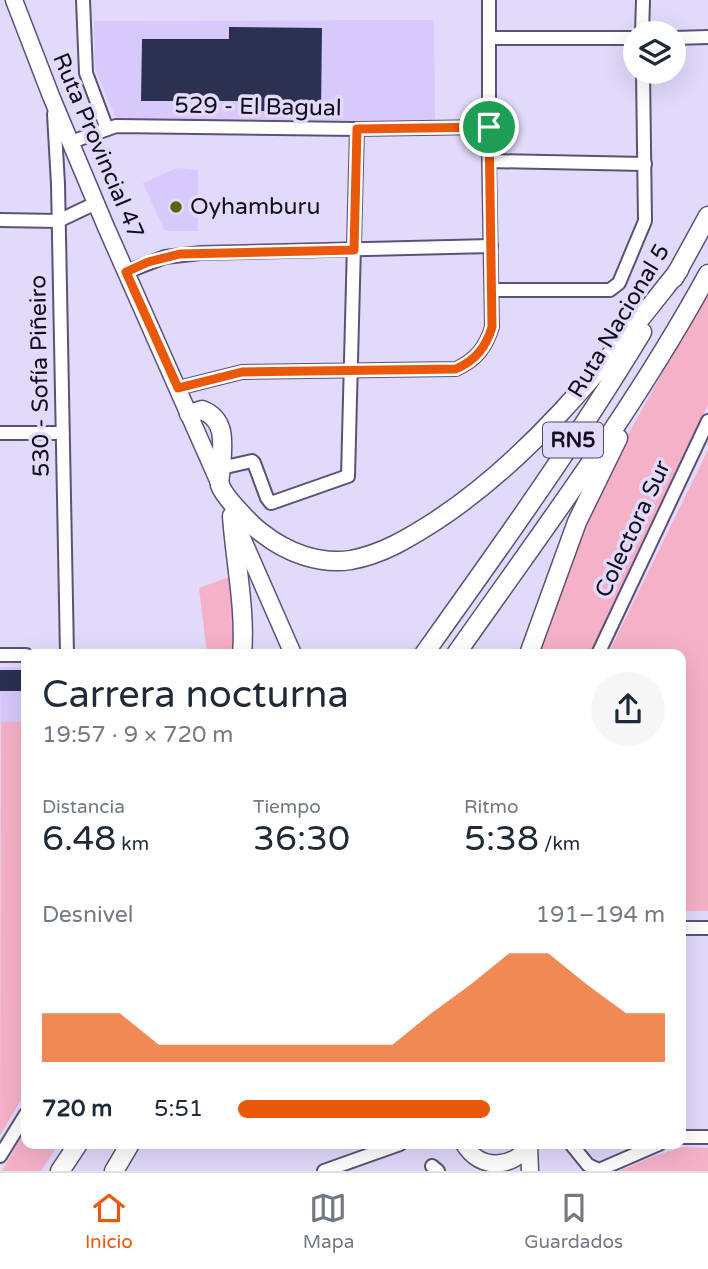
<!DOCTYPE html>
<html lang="es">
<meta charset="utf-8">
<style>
:root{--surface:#fff;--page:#f6f6f7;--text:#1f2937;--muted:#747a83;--line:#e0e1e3;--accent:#ea580c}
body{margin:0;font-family:"Varela Round",sans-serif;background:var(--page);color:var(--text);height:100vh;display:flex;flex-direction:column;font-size:26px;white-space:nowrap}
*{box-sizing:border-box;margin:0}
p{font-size:23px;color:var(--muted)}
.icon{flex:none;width:38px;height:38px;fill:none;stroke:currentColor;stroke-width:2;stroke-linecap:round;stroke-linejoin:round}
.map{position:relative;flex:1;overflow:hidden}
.sheet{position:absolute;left:21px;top:649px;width:665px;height:500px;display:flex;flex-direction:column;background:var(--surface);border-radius:14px;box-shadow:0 7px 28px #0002}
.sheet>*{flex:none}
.tools{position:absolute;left:623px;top:21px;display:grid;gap:14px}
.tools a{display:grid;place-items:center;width:63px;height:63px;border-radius:50%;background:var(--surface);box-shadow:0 7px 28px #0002;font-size:35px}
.pin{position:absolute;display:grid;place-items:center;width:60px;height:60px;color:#fff;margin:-30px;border:4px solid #fff;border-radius:50%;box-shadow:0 2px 7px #0007}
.round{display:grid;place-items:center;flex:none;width:74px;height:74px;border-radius:37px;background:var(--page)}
.headline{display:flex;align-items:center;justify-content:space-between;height:119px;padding:0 21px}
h1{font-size:38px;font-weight:600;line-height:52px}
.figures{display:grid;grid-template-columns:repeat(3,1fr);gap:10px;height:119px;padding:7px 21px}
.figures div{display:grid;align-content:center}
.figures b{font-size:35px;font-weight:600}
.figures small{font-size:19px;font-weight:400}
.figures p{font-size:19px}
.chart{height:196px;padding:14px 21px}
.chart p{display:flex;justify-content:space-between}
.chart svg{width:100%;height:126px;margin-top:7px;fill:var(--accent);opacity:.7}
ul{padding:0 21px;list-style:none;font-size:23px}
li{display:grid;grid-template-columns:112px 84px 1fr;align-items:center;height:52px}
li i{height:18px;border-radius:9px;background:var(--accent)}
.menu{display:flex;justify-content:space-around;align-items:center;height:98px;border-top:2px solid var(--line);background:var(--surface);font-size:19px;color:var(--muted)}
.menu a{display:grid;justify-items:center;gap:4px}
.menu .active{color:var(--accent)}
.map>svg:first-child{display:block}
.built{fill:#d7c9fb}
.green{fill:#f5b1c7}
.building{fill:#2c3051}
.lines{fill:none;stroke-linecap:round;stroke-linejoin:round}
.minor-casing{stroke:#5c5276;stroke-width:16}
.major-casing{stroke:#5c5276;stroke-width:19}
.highway-casing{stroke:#5c5276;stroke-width:21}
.minor{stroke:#fff;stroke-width:12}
.major{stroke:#fff;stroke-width:16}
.highway{stroke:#fff;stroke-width:18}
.route-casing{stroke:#fff;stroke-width:14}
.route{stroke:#ea580c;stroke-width:9}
.poi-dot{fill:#59660a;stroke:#e2d9fb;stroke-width:2.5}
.labels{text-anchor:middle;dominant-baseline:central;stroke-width:7;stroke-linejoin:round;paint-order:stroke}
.shield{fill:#e2d9fb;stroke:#514b60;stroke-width:2}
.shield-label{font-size:21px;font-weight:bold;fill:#130e1d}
.street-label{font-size:23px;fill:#130e1d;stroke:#e2d9fb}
.poi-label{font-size:23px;fill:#130e1d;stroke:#e2d9fb;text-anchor:start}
</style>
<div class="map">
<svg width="708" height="1171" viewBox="0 0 708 1171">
<rect width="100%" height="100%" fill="#e2d9fb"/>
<g class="built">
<path d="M434,20L435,120L117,121L95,68L94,21Z"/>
<path d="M177,168L198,170V231H165L143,183Z"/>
<path d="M0,667H26V722H1V757Z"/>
</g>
<g class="green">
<path d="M708,292V405L591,654H534L604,477Z"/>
<path d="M708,450V911H681V654H608Z"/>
<path d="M229,577L237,631L234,654H207L199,588Z"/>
<path d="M1,722H26V1092L0,1135Z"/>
<path d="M26,1129V1144L58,1145L41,1171H2Z"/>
<path d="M682,1147L708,1148V1171H619L652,1157Z"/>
</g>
<g class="building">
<path d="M229,27L322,28L321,111H259V101H141L142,39H229Z"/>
<rect x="0" y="670" width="24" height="21"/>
</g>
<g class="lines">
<g class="minor-casing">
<g id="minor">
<path d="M83,0L86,73L107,129"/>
<path d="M642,33L643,0"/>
<path d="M489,38H635"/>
<path d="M674,38L708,37"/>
<path d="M54,114L58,184L67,654"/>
<path d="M71,142L116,126L357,129L489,127"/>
<path d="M489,161L645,164"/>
<path d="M0,220L58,221L96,203"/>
<path d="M126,272L165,257L201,253L491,246"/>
<path d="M492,290H610L619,283L645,221L643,72"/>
<path d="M178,388L242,372L456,369C476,360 486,347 492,327L489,161V0"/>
<path d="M0,433H62"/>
<path d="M221,468L252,461L254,463L267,498L271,503L348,476L357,129"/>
<path d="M598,654L708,421"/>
<path d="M0,655H26"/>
<path d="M681,928H708"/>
<path d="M681,1137H708"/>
<path d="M571,1144L588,1165L599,1170L659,1144"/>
<path d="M0,1156L26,1114"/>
<path d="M432,1166L438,1171"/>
<path d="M324,1171L400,1144"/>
</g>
</g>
<g class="major-casing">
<g id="major">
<path d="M14,0L51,96L106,227L221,487"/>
<path d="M236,524L293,654"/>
<path d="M464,1144C480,1171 513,1169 530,1144"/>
<path d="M529,1145L530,1171"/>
</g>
</g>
<g class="highway-casing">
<g id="highway">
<path d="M674,278L708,216"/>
<path d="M189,414L202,410C228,420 222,446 221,469C220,474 219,481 220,485C224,497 252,526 262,533C286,552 319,565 351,560C383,554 409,538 437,520C535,455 606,362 679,270"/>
<path d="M232,516C235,560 246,611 242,654"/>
<path d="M424,654C499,549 575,443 642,332"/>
<path d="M456,654C543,530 635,408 708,274"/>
<path d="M529,654L577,522L618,438"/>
<path d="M60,1171L78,1144"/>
<path d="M114,1171L130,1144"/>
</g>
</g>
<use href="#minor" class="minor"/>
<use href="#major" class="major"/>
<use href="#highway" class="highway"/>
</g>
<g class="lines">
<g class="route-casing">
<path id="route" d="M489,127L492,327C486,347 476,360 456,369L242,372L178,388L126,272L148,262L180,254L354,250L357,129Z"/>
</g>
<use href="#route" class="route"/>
</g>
<circle class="poi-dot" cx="176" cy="207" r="7"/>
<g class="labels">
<rect class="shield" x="543" y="422.5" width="60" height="35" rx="5"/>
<g class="shield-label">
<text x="573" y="440">RN5</text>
</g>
<g class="street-label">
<text transform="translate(258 107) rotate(1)">529 - El Bagual</text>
<text transform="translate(98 146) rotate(67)">Ruta Provincial 47</text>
<text transform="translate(619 321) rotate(-59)">Ruta Nacional 5</text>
<text transform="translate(40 376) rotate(-91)">530 - Sofía Piñeiro</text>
<text transform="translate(633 529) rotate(-65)">Colectora Sur</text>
</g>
<g class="poi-label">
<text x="190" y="207">Oyhamburu</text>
</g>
</g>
</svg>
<div class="tools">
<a><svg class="icon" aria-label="layers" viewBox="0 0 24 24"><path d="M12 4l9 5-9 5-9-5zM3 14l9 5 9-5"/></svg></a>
</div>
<div class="pin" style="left:489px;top:127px;background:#1e9e55"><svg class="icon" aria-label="arrive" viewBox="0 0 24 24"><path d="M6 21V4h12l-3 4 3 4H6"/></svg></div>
<section class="sheet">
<div class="headline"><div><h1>Carrera nocturna</h1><p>19:57 · 9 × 720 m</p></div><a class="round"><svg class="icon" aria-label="share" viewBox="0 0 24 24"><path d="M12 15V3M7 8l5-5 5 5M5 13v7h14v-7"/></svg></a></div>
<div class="figures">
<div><p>Distancia</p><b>6.48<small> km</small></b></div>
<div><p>Tiempo</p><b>36:30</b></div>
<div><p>Ritmo</p><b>5:38<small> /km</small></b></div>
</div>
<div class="chart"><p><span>Desnivel</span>191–194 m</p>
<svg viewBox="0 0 160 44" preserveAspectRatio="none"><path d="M0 44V27L10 27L20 27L30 38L40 38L50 38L60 38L70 38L80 38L90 38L100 27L110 17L120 6L130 6L140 17L150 27L160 27V44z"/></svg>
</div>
<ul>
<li><b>720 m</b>5:51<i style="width:59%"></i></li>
</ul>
</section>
</div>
<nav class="menu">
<a class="active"><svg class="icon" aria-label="home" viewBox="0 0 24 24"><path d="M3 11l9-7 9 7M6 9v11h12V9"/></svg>Inicio</a>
<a><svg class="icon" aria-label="map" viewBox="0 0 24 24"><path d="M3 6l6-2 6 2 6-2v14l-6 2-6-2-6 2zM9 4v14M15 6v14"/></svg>Mapa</a>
<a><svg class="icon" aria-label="saved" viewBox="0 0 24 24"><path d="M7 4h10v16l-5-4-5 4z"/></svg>Guardados</a>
</nav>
